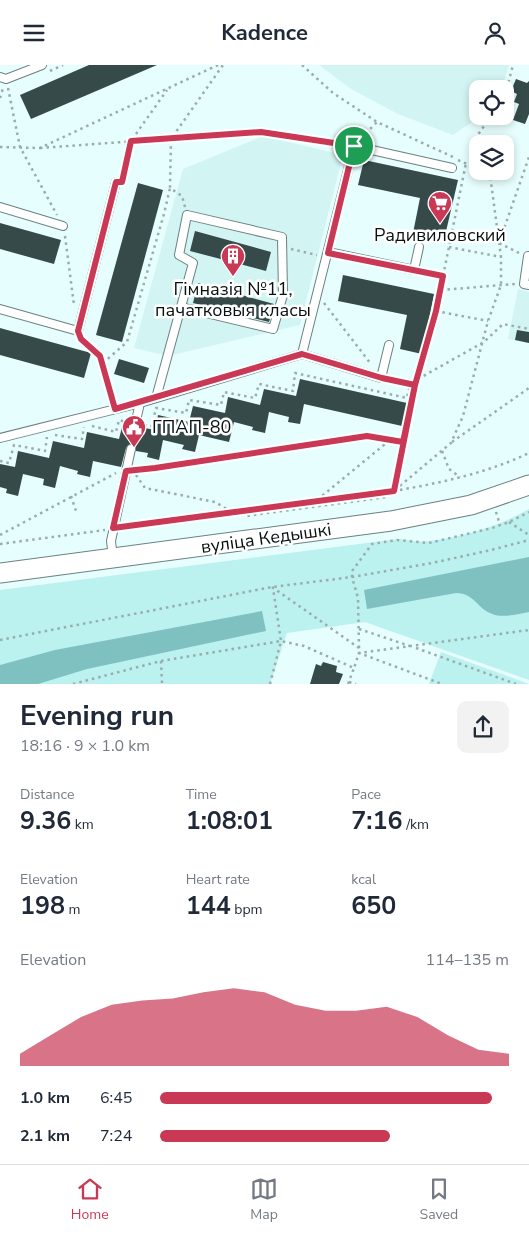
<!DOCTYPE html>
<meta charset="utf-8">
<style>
:root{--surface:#fff;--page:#f2f2f3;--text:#1f2937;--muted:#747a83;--line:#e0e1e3;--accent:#c93955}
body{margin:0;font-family:"Nunito Sans",sans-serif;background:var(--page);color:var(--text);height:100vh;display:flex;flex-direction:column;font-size:19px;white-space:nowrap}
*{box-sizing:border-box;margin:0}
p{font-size:16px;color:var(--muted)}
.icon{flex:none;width:28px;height:28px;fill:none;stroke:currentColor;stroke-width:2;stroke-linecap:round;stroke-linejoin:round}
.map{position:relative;height:619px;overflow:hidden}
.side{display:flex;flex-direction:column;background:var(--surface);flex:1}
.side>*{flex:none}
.fabs{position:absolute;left:469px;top:15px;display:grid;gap:10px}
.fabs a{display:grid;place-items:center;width:45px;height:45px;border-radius:10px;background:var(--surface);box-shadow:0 2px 8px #0003;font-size:25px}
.pin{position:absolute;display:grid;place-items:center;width:42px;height:42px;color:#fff;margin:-21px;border:2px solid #fff;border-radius:50%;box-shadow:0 1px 5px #0007}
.round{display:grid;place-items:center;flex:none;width:52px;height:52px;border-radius:10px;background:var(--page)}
.overview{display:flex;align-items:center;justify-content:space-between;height:85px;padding:0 20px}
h1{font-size:28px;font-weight:700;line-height:38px}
.figures{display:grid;grid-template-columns:repeat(3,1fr);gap:8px;height:85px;padding:5px 20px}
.figures div{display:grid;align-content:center}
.figures b{font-size:25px;font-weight:700}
.figures small{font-size:14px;font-weight:400}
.figures p{font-size:14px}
.chart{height:140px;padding:10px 20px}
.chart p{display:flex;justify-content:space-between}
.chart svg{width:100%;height:90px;margin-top:5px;fill:var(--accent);opacity:.7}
ul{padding:0 20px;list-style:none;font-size:16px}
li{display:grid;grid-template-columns:80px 60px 1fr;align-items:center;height:38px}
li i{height:12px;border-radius:6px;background:var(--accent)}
header{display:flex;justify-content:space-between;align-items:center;height:65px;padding:0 20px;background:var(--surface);font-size:22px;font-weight:700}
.menu{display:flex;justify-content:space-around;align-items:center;height:70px;border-top:1px solid var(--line);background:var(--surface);font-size:14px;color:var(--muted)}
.menu a{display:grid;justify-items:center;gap:2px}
.menu .selected{color:var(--accent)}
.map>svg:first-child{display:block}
.built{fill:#d2f4f3}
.green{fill:#bbf1ef}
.water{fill:#7fc1c0}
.building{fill:#364a4a}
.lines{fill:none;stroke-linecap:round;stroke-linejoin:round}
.service-casing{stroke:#6b8180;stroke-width:10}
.tertiary-casing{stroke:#6b8180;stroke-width:21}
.path{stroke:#9aadac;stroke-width:2.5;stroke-dasharray:2.5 4;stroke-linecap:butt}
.service{stroke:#fff;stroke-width:8}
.tertiary{stroke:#fff;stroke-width:19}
.route-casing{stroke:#fff;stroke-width:10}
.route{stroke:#c93955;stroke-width:6}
.labels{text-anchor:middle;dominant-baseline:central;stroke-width:5;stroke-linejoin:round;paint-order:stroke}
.poi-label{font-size:18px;fill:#081010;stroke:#fff}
.street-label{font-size:18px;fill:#081010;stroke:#fff}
</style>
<header><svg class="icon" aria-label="menu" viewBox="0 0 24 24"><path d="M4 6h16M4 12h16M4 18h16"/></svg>Kadence<svg class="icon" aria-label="person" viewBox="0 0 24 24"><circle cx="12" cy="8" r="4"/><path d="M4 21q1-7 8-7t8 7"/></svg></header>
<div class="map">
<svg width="529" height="619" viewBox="0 0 529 619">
<rect width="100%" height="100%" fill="#e6fefd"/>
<g class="built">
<path d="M319,0H509L502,24H478L472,57L453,70L398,49L351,24Z"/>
<path d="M263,71L343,90L300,260L168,291L134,283L183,104Z"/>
<path d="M518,224L529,227V278L508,274Z"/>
</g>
<g class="green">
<path d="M529,444V615L365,557L287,568L270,619H0V525L398,474C408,475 419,478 429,476C463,472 499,461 529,444Z"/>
<path d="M441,587L529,619H429Z"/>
</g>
<g class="water">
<path d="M529,492V547C517,549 501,554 490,548C475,541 475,529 456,528L367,544L364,525Z"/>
<path d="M262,546L266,566L87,604L38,619H0V600L55,585Z"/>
</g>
<g class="building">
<path d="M89,0H157L31,54L20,30Z"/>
<path d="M516,14L527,18L529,16V49L525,59L513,55L519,39L514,37L517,29L511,26Z"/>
<path d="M364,95L458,115L444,175L413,168L420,133L358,120Z"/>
<path d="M138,118L163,125L122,277L96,270Z"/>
<path d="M0,158L61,175L54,199L0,184Z"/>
<path d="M195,166L271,187L266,206L190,186Z"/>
<path d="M343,210L434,229L422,289L400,284L407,250L338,236Z"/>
<path d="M198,218L274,239L269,257L193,238Z"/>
<path d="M0,263L91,288L84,313L0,290Z"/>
<path d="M517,265L529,267V278L515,275Z"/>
<path d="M119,294L149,303L144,318L114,309Z"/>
<path d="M300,314L407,338L402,361L304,339L300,359L288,357L289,352L269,347L265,368L252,365L253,362L234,357L229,377L199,370L195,387L182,384L184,380L163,375L159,395L147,392L148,388L136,386L135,380L130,379L126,383L121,402L93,396L90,412L77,409L78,406L60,401L55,423L43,420L44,414L23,409L18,431L6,428L7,424L0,422V399L15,402L18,386L49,393L53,376L84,383L87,367L119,374L123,358L129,359L131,364L134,366L139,364L140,362L155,365L158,350L189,357L193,341L225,348L228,332L260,340L264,324L296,331Z"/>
<path d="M323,597L337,601L336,607L343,609L339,619H310L316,599L321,601Z"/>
</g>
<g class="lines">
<g class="service-casing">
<g id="service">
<path d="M0,12L6,14L42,0"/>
<path d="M0,142L63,161"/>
<path d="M328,187L414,205L419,182"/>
<path d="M528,191L524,219L529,220"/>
<path d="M0,244L78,266L116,117"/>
<path d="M302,289L354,81L452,103"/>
<path d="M156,333L193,198L179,190L187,150L282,172L283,230L273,264L181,242"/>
<path d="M135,360L140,338"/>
<path d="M0,373L140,338L302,289L381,313L389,280"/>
<path d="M113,493L111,476L131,384"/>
</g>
</g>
<g class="tertiary-casing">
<path id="tertiary" d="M0,508L391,456L471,440L529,420"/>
</g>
<g class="path">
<path d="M302,0L333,28L377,57L453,92"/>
<path d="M50,6L63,0"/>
<path d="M8,23L20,82L57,150"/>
<path d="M505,30L513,0"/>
<path d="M0,33L3,23"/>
<path d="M361,73L377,57"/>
<path d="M478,80L475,74L491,51"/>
<path d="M0,82L40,83L218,0"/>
<path d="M40,83L261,67L344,79"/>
<path d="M458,95L478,104"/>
<path d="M123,112L131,76L167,25"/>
<path d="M185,142L182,131L170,123L171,74L223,0"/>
<path d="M65,171L74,240"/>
<path d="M449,182L501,192"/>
<path d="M291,184L317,190"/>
<path d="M519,188L499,178L529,92"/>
<path d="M423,207L443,211"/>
<path d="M441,225L515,219"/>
<path d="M324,238L371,299"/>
<path d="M436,246L488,256"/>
<path d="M81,274L101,291L113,336"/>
<path d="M103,298L127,277L164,149L170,123"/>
<path d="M418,314L484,277L503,259L529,264"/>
<path d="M390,315L415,320"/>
<path d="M144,360L152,361L156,343L186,348L189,335L221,340L224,327L255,333L259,319L293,326L295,308L407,333L410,319"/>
<path d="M92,361L116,367L119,355L126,357"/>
<path d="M55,370L82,374L84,362"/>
<path d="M452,377L529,323"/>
<path d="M442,386L449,404L460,412"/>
<path d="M0,396L9,398L14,380L45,386L47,372"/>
<path d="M136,405L155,403L367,371L390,375"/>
<path d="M136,410L145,423L215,437L232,447"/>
<path d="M395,425L451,378L463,351L488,256L501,220V192L490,110L482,106"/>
<path d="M394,426L415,320L436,246L466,98"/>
<path d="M71,431L76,446"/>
<path d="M318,441L317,435L390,375L403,377"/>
<path d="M246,445L247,451L260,449L387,432V427"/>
<path d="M496,447L500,460"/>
<path d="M509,457L529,470"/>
<path d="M123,462L394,426C440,418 487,408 529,388"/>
<path d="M0,470L116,408"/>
<path d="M0,479L105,465"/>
<path d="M272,522L359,583V588L442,619"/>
<path d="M359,564L410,581"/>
<path d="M0,575L272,522L352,512L432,498L491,485L529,475"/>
<path d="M359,583L358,533L352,512V506L372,479L397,475L429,478L492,463L509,457L529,447"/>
<path d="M416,583L516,619"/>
<path d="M161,596L162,619"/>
<path d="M349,617L356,619"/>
<path d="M73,619L161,596L281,576L304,581L354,603L359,588L529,565"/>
<path d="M270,619L281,576L273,523"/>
<path d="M348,619L354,603"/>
</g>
<use href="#service" class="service"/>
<use href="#tertiary" class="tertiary"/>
</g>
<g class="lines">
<g class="route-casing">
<path id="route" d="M354,81L261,67L131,76L122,117H116L78,266L81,274L100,291L115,344L302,289L382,313L415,320L403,377L367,371L155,403L126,406L113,463L394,426L415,320L436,246L443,211L328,188L354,81"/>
</g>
<use href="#route" class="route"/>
</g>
<defs>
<g id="supermarket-pin" transform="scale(1.25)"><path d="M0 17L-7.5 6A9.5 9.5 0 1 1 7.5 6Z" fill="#c93955" stroke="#fff"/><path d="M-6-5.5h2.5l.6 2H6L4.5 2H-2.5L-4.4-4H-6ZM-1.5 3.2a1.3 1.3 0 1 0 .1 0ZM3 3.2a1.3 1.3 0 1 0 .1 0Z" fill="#fff"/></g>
<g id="building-pin" transform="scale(1.25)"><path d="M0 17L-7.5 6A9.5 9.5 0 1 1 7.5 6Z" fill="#c93955" stroke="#fff"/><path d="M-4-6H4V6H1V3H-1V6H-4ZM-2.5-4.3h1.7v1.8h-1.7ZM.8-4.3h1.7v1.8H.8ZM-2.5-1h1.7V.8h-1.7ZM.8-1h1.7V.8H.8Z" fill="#fff"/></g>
<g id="civic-pin" transform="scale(1.25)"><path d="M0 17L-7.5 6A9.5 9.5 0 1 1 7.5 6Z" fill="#c93955" stroke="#fff"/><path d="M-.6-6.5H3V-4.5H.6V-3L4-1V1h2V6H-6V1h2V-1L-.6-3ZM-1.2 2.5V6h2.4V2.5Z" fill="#fff"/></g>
</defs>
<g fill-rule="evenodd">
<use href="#supermarket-pin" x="440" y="138"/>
<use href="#building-pin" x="233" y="191"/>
<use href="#civic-pin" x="134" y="362"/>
</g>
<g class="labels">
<g class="poi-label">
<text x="440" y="170">Радивиловский</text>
<text x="233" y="224">Гімназія №11,<tspan x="233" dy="21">пачатковыя класы</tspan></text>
<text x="152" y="362" text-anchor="start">ГПАП-80</text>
</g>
<g class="street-label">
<text transform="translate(266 473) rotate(-8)">вуліца Кедышкі</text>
</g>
</g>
</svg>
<div class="fabs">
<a><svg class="icon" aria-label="locate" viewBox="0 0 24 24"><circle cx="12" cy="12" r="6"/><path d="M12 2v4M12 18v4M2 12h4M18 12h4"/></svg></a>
<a><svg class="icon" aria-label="layers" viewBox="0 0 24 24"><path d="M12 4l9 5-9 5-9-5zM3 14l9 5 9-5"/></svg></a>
</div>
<div class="pin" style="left:354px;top:81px;background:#1e9e55"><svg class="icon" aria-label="arrive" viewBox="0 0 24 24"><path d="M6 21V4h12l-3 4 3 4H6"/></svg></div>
</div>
<section class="side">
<div class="overview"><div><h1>Evening run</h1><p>18:16 · 9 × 1.0 km</p></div><a class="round"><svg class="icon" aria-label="share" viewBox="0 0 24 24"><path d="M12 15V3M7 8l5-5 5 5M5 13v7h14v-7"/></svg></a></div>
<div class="figures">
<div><p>Distance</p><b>9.36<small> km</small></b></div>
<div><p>Time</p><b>1:08:01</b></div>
<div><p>Pace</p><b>7:16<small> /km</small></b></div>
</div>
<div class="figures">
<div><p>Elevation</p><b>198<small> m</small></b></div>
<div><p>Heart rate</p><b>144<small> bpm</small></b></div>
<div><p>kcal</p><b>650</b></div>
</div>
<div class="chart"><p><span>Elevation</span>114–135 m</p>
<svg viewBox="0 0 160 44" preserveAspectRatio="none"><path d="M0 44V38L10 29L20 20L30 14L40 12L50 11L60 8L70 6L80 8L90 14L100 17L110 17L120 15L130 20L140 29L150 36L160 38V44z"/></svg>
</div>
<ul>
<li><b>1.0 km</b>6:45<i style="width:95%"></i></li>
<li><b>2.1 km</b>7:24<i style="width:66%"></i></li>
</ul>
</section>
<nav class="menu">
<a class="selected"><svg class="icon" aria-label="home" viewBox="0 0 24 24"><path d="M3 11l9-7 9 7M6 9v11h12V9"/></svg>Home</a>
<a><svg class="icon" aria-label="map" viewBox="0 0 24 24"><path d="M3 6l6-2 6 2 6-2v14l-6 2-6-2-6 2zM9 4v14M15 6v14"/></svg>Map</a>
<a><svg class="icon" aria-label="saved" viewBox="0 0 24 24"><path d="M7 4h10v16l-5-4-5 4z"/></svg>Saved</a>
</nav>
